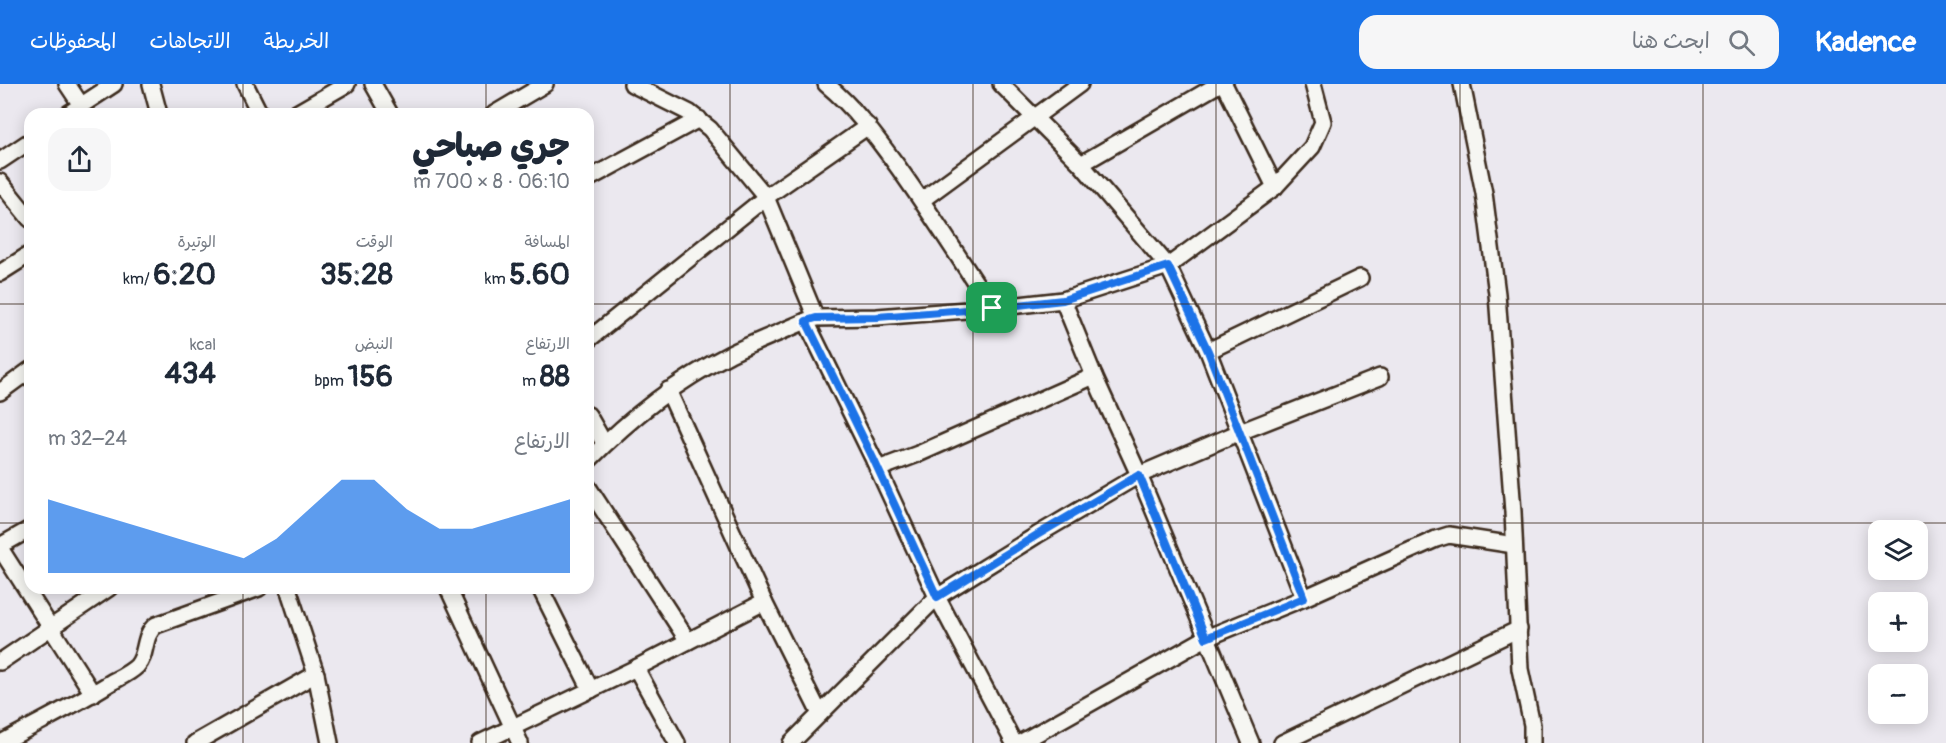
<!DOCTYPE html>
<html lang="ar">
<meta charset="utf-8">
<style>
:root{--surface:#fff;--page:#f6f6f7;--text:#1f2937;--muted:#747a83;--accent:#1a73e8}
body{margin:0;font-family:Pangolin,"Playpen Sans Arabic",sans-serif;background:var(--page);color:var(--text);direction:rtl;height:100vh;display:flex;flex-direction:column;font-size:22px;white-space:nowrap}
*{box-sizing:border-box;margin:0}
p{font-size:20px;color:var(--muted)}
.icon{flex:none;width:33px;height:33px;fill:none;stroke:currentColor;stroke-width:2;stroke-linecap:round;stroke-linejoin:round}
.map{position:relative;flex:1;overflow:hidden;direction:ltr}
.details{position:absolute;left:24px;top:24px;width:570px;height:486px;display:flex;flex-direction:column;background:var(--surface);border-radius:18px;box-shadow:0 3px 15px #0003;direction:rtl}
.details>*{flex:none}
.fabs{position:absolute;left:1868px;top:436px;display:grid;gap:12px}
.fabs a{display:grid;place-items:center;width:60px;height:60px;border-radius:12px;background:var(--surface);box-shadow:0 3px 15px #0003;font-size:30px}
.pin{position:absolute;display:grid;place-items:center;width:51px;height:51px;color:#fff;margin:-26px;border-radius:12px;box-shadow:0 3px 9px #0006}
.round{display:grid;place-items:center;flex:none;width:63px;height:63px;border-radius:18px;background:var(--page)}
.head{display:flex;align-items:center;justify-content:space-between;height:102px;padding:0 24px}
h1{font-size:33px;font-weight:800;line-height:45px}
.stats{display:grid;grid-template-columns:repeat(3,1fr);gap:9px;height:102px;padding:6px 24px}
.stats div{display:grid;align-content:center}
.stats b{font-size:30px;font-weight:800}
.stats small{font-size:16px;font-weight:400}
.stats p{font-size:16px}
.chart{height:168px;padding:12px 24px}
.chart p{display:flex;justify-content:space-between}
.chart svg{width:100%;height:108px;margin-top:6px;fill:var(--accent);opacity:.7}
header{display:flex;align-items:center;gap:36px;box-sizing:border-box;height:84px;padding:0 30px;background:var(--accent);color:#fff}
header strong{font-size:28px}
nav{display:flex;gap:33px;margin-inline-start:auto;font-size:21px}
.search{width:420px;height:54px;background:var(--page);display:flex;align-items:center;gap:15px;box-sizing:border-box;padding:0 21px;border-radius:18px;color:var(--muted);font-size:22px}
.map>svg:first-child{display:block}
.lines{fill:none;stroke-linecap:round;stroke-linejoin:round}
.minor-casing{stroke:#3b2a1e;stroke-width:20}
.minor{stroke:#f6f6f2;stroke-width:15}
.route-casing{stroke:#fff;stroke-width:12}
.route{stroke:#1a73e8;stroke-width:8}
.grid{fill:none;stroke:#3b2a1e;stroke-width:1.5;stroke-opacity:0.55}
</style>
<header>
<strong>Kadence</strong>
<div class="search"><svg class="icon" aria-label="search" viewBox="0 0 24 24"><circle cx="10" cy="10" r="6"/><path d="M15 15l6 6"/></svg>ابحث هنا</div>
<nav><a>الخريطة</a><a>الاتجاهات</a><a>المحفوظات</a></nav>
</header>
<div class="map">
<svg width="1946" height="659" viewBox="0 0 1946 659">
<rect width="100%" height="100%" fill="#ebe8ef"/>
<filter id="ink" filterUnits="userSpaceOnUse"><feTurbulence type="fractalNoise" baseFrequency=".0167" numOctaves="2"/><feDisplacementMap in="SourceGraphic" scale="12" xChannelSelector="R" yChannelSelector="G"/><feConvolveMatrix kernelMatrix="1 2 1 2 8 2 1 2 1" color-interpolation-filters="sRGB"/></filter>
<g filter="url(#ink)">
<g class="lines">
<g class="minor-casing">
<g id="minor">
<path d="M67,0L81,21"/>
<path d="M151,0L159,30"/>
<path d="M245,0L260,30"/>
<path d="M373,0L390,30"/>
<path d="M632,0L690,29L710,45L766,113L816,234"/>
<path d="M826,0C855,24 876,53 898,83C931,129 961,177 992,224"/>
<path d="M1001,0L1081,80L1168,182L1208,267L1304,514"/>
<path d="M1224,0L1275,103"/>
<path d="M1462,0L1484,109L1497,210L1513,428L1520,585L1532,641V659"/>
<path d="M68,30L114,0"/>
<path d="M295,30L347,0"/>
<path d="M494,30L545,0"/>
<path d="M0,77L30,57"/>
<path d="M1081,80L1219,0"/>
<path d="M588,95L699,35"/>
<path d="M0,98L30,135"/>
<path d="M922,116L1080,0"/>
<path d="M0,189L30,170"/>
<path d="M1063,216L1094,292L1139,391L1251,659"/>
<path d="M806,237L873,374L937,513L1014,659"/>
<path d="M588,256L766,113L868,42"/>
<path d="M1208,267L1360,194"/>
<path d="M668,306L764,518L820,630"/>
<path d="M0,308L30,286"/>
<path d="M588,331L604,359"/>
<path d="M588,377C630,334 677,297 730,270C755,258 781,248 806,237L816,234L877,233L992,224L1063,216L1168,182L1275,103L1312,63L1323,38L1313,0"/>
<path d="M878,385L918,370L1094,292"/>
<path d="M588,403L688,557"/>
<path d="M0,462L30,445"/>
<path d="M0,464L93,610"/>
<path d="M288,504L316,590L330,659"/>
<path d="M448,504L520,659"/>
<path d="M540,504L591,606"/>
<path d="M0,578L109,504"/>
<path d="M636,584L677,659"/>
<path d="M1,659C37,639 75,621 110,599C119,594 130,589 137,582C148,570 142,552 156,541L259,504"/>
<path d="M195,659L316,590"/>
<path d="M480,659L636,584L764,518"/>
<path d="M791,659L937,513L1037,451L1139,391L1240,348L1380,293"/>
<path d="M1020,659L1206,554L1304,514L1436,455L1449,451L1514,461"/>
<path d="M1282,659L1519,545"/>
</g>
</g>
<use href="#minor" class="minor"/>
</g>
</g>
<g class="lines" filter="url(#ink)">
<g class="route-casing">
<path id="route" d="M1168,182L1208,267L1304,514L1206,554L1139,391L1037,451L937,513L873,374L806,237L816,234L877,233L992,224L1063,216Z"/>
</g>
<use href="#route" class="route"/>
</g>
<path class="grid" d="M243,0V30M486,0V30M730,0V659M973,0V659M1216,0V659M1460,0V659M1703,0V659M0,220H30M588,220H1946M0,439H30M588,439H1946M243,504V659M486,504V659"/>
</svg>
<div class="fabs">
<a><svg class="icon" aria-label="layers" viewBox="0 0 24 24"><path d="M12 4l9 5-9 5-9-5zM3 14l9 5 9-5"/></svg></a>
<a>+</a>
<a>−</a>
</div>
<div class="pin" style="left:992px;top:224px;background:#1e9e55"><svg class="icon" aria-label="arrive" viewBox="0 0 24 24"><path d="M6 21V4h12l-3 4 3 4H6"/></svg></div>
<section class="details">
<div class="head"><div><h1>جري صباحي</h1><p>06:10 · 8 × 700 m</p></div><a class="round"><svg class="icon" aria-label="share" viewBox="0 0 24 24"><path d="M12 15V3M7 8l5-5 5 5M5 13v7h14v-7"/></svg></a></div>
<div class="stats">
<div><p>المسافة</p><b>5.60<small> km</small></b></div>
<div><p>الوقت</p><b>35:28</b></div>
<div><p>الوتيرة</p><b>6:20<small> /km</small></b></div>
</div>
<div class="stats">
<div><p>الارتفاع</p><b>88<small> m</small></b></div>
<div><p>النبض</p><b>156<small> bpm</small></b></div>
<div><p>kcal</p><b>434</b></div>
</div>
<div class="chart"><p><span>الارتفاع</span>24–32 m</p>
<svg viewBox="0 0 160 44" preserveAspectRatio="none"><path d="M0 44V14L10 18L20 22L30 26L40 30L50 34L60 38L70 30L80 18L90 6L100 6L110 18L120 26L130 26L140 22L150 18L160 14V44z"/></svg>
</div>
</section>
</div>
